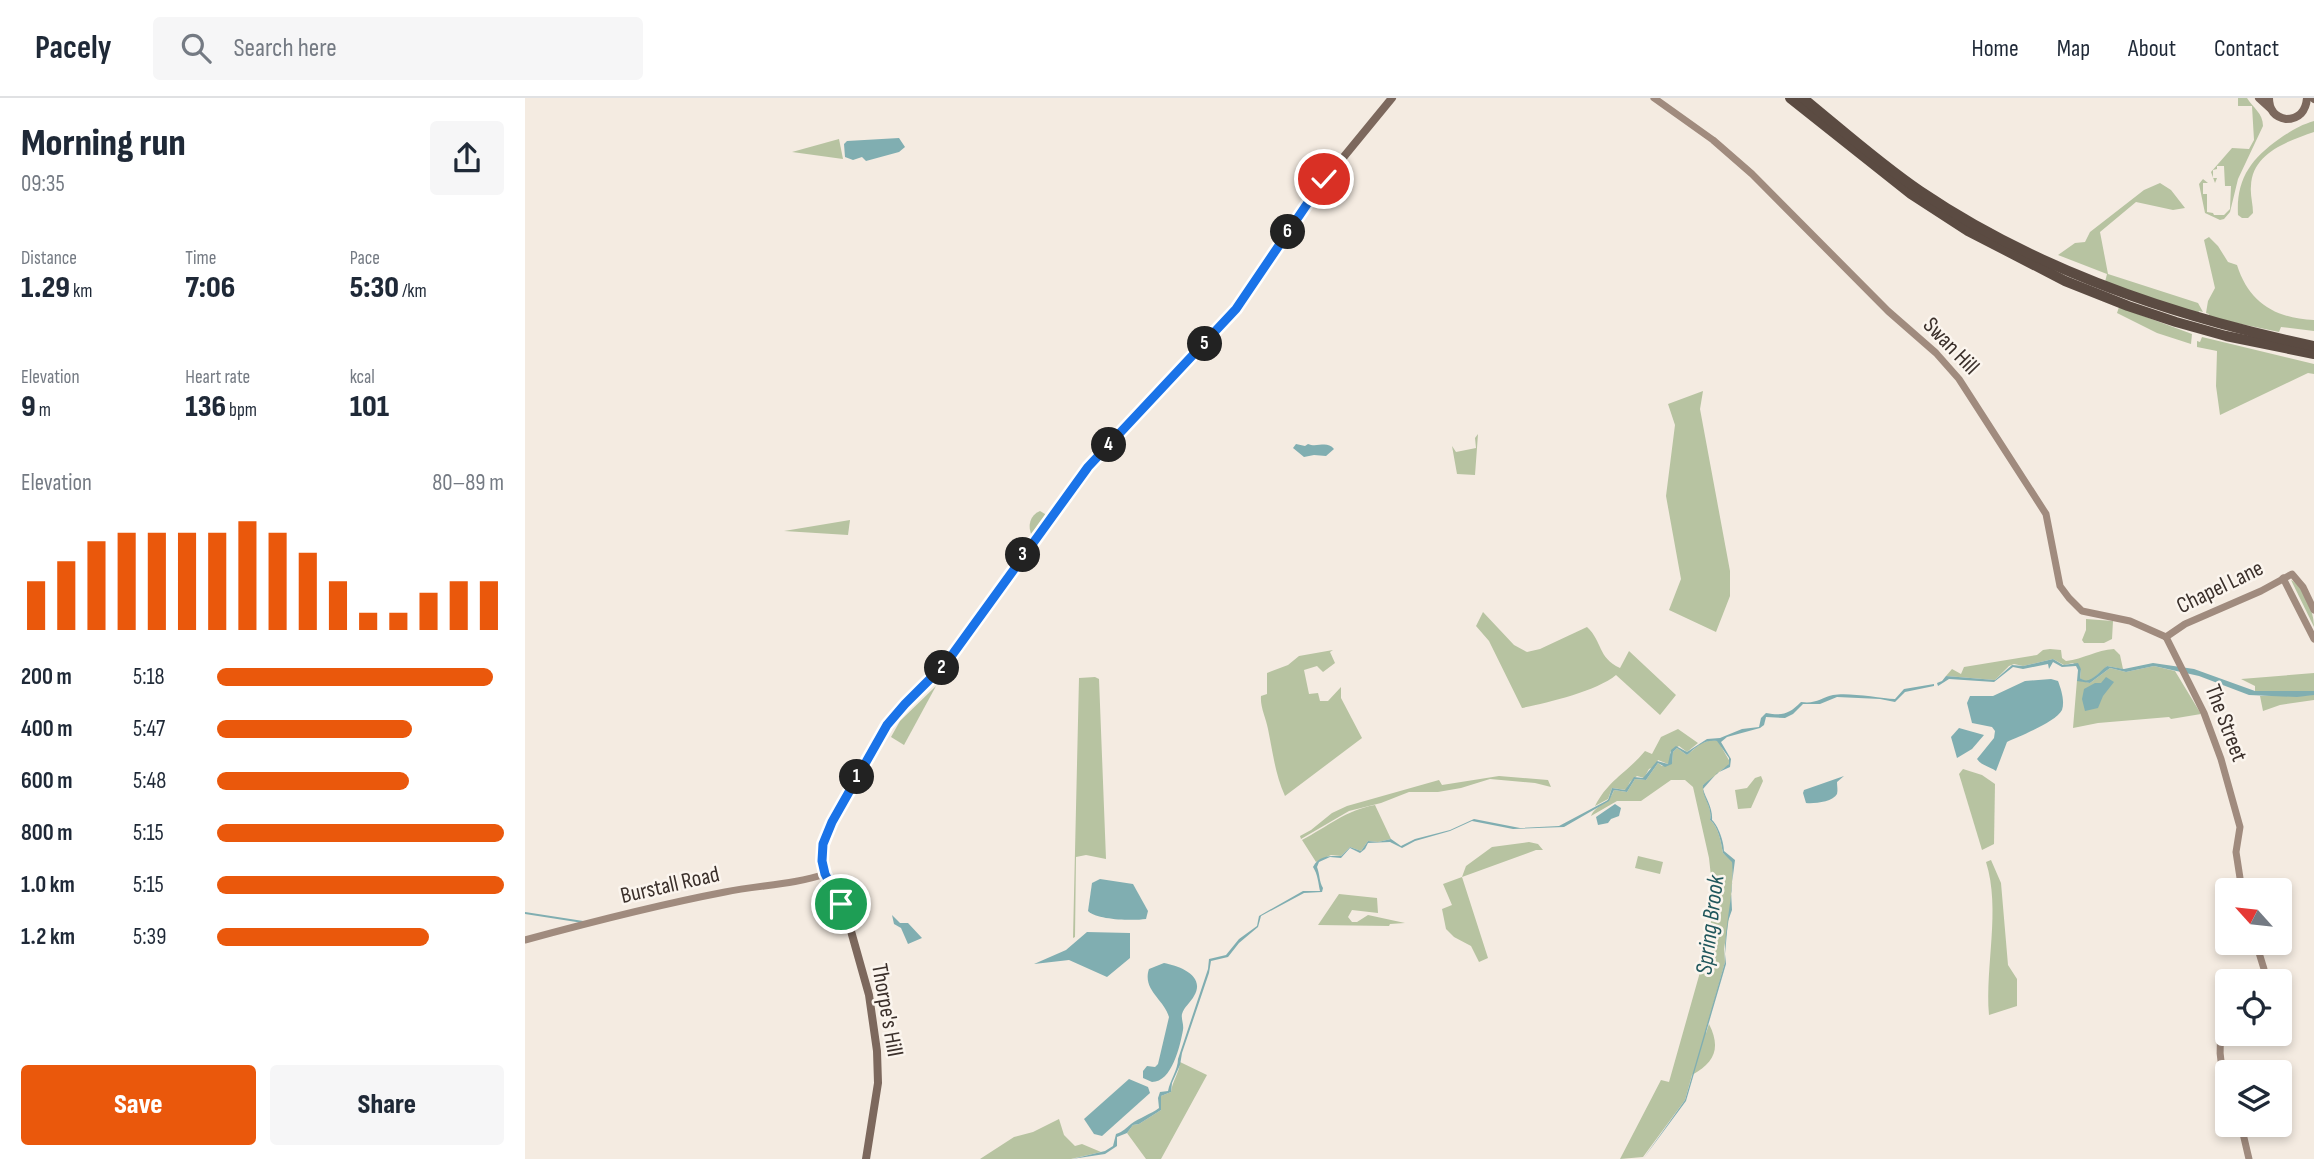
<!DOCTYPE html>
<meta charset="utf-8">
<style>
:root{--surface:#fff;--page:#f6f6f7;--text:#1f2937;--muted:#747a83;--line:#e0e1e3;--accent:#ea580c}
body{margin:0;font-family:"Sofia Sans Condensed",sans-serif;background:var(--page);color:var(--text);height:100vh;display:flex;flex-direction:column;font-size:26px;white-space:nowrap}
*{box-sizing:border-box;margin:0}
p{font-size:23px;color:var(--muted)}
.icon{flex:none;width:38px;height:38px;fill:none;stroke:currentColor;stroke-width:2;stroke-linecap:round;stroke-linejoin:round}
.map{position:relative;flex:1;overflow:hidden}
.side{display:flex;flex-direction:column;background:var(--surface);width:525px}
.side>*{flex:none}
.needle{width:46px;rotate:297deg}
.fabs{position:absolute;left:1690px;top:780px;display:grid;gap:14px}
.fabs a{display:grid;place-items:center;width:77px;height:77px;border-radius:7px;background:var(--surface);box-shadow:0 4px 10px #0003;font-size:35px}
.pin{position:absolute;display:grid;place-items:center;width:60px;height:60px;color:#fff;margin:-30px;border:4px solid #fff;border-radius:50%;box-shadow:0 2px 7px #0007}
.km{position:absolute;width:35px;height:35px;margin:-18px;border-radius:50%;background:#222;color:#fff;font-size:19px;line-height:35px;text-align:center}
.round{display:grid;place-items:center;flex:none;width:74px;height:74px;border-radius:7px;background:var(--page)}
.summary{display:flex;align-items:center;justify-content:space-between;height:119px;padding:0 21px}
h1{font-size:38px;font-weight:800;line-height:52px}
.figures{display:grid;grid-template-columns:repeat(3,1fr);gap:10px;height:119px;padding:7px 21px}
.figures div{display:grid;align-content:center}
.figures b{font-size:30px;font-weight:800}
.figures small{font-size:19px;font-weight:400}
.figures p{font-size:19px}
.chart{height:196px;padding:14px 21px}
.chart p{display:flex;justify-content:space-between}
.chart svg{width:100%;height:126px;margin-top:7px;stroke:var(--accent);stroke-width:6}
.primary-button{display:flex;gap:14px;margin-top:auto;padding:14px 21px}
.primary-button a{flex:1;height:80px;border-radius:7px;background:var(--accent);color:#fff;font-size:28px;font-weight:800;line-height:80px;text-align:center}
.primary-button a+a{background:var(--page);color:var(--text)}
ul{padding:0 21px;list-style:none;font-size:23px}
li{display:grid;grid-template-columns:112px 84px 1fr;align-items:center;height:52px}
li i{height:18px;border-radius:9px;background:var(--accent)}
header{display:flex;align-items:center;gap:42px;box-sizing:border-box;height:98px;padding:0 35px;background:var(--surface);border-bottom:2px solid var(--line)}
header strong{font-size:33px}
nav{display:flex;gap:38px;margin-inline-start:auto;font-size:24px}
.search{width:490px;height:63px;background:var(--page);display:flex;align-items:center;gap:18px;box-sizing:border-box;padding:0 24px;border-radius:7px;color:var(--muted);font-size:26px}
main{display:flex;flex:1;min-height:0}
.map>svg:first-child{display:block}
.green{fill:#b7c3a1}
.water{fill:#80aeb1}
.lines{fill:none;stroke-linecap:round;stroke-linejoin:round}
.stream{stroke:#80aeb1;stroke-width:2}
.secondary{stroke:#a08b7e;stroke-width:7}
.primary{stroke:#7c685d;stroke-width:8}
.highway{stroke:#5b4b42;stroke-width:10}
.route-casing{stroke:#fff;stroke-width:14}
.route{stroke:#1a73e8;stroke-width:9}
.labels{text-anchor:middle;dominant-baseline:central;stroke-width:5;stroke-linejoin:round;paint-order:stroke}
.street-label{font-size:23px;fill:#3b302b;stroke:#fbf5ee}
.water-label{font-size:24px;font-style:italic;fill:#20575c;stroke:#fbf5ee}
</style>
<header>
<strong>Pacely</strong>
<div class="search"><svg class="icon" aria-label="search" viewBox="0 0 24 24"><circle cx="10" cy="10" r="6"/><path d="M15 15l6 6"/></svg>Search here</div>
<nav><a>Home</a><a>Map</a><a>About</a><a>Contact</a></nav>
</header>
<main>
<section class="side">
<div class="summary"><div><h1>Morning run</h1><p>09:35</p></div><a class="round"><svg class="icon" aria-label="share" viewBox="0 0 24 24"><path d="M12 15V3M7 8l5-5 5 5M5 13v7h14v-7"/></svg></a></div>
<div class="figures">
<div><p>Distance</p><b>1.29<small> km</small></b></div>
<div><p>Time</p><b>7:06</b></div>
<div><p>Pace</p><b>5:30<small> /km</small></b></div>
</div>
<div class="figures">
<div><p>Elevation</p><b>9<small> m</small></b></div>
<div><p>Heart rate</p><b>136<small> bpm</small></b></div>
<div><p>kcal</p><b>101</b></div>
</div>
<div class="chart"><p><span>Elevation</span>80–89 m</p>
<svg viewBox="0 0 160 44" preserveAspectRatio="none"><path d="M5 44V27M15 44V20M25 44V13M35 44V10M45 44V10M55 44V10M65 44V10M75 44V6M85 44V10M95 44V17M105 44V27M115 44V38M125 44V38M135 44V31M145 44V27M155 44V27"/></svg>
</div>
<ul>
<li><b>200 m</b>5:18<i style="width:96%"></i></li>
<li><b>400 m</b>5:47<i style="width:68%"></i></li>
<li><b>600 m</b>5:48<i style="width:67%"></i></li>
<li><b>800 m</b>5:15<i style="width:100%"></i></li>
<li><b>1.0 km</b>5:15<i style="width:100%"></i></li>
<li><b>1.2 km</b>5:39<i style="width:74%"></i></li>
</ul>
<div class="primary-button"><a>Save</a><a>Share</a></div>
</section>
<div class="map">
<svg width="1789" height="1061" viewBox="0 0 1789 1061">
<rect width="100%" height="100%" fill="#f4ebe1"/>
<g class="green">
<path d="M1713,0H1722C1728,10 1738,15 1738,28L1713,81L1705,114L1699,121L1695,122L1680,115L1674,86L1678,81L1683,85H1678V96H1682V114L1688,115L1689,117H1699L1705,111L1706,88H1700L1699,68H1692V71L1688,72V80H1692L1690,85L1686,74L1707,50L1724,51L1729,42L1727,8H1713Z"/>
<path d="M1789,23V34C1763,43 1727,55 1726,88C1725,97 1728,106 1728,115L1723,120H1717L1713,117C1711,81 1726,61 1754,41C1766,33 1775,27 1789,23Z"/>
<path d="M314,41L318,61L267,54Z"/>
<path d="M1635,85L1646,92L1660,110L1648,112L1611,104L1575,134L1583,176L1673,205L1678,214L1674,213L1673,216L1580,184L1582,176L1533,157L1550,145L1560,144L1565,134L1619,92Z"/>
<path d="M1684,139L1693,148L1703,164L1712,167C1724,205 1750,220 1789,222V233L1756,229L1754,234L1683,219L1684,216L1681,215L1683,203L1690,190L1679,142Z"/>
<path d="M1594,209L1667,236L1666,246L1632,235L1592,215Z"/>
<path d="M1677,239L1789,266V276L1783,275L1695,317L1691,288L1692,253L1672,249V243L1675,244Z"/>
<path d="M1178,293L1175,311L1205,473V498L1191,534L1144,512L1156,481L1141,398L1150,327L1143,306Z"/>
<path d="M953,336L950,377L932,376L927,348L931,354L951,350L950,340Z"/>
<path d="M515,413L520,416V421L507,438C502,428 505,417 515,413Z"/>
<path d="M325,422L323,437L259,433Z"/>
<path d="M1766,482C1779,488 1789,514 1789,529Z"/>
<path d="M958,514L989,547L1002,554L1015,551L1062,529C1078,544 1072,559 1095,570L1104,553L1151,597L1135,617L1091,577C1072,593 1022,605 997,610L964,543L951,528Z"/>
<path d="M1561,521L1588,523L1587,541L1579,545H1559L1557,542L1561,532Z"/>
<path d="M1525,551L1536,552L1537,560L1541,563C1559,561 1571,552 1589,551L1595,557L1598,571L1582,568L1565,583H1559L1555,580L1556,571L1548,565L1539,567L1528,561L1498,568L1489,566L1484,568L1470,582L1421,578L1427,571L1436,576L1439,569L1512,557L1518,552Z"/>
<path d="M808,552L805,554L810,565L798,574L792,568L779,572L784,596L793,595L795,603H803L816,589V600L837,640L760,698C750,676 748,655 743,631C741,620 735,609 736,598L742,596V575L763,567L774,558Z"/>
<path d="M1629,568L1650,573L1676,616L1646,621L1644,619L1573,625L1548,630L1552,582L1565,585L1585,570L1601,574Z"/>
<path d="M1789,575V593H1730V588L1716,581Z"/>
<path d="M570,579L574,581L581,761L561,757L551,759L550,839L548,840L554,580Z"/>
<path d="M411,588L379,647L366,639L375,623Z"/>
<path d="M1789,597V602L1755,607L1738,613L1735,598Z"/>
<path d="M1153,631L1173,645L1162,654L1154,648L1145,654V664L1143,666L1133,662L1129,669L1124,671L1119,680L1112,678L1105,684L1101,692L1087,690L1083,701L1070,708C1084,681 1102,675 1120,653L1127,656L1136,639Z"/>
<path d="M1186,642L1193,643L1205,664L1203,668C1192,673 1188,682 1178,687C1177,699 1188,709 1185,722C1194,729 1196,745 1198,755L1207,763L1208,769L1205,814L1199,851L1200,864L1181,932V935L1184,926C1196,950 1190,964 1167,977L1160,1002L1118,1059L1095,1061L1136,982L1144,984L1181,853L1189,806L1184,760L1168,689L1160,682H1146L1116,703H1092L1066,718C1071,706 1084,707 1089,692L1102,694L1110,681L1121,682L1133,665L1137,668L1147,665L1148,654L1152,650L1162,657L1175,646Z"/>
<path d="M1438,671L1457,677L1470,686L1469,746L1457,752L1434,676Z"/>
<path d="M974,678L1023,682L1026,689L1010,685L965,681L936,690L913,694H884L856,705L824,713L776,741L775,738L786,732L807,715L822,708L914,682L917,687Z"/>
<path d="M1236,678L1238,683L1226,710L1213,711L1210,692L1222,690L1230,680Z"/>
<path d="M850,707L866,741L853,744L843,743L836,753L825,749L816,758L806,757L791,764L777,742C802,729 821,712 850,707Z"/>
<path d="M1004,744L1013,746L1018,752H1011L937,779L963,860L954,864L946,848L929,839L921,831L917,811L927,807L918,786L937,779L941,768L967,749Z"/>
<path d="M1113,758L1138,764L1135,776L1110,770Z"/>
<path d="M1466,762L1476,785L1483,867L1492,881V908L1464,917C1460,867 1476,812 1461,764Z"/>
<path d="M814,796L852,800L853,815L827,812L823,819L827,824H832L843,817L880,825L865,826L864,828L793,827Z"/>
<path d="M655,964L682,977L636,1061H621L602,1035L608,1027L614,1026L636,1012V998L646,994C647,984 655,973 655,964Z"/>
<path d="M534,1021L539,1037L550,1048L557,1046L576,1054L546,1061H455L489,1039L508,1034Z"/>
</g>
<g class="water">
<path d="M374,40L380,49L374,54L341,63L337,59L328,62L320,59L319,46L322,43Z"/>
<path d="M771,346L780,348L783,346C792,350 802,342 809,351L801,358L789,357L779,359L768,350Z"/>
<path d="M1528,561L1538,567L1553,565L1556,571L1555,580C1565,588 1573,574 1582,568L1599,571L1628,565L1669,571L1730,593H1789V597L1772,599L1724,597L1674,578L1629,568L1601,574L1585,570L1565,585L1552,583L1553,572L1551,568L1537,569L1528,564L1524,571L1523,566L1498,571L1488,569L1469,584L1424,581L1413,588L1412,585L1417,583L1421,578L1470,582L1487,567L1498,568Z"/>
<path d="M1581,579L1589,584L1578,598L1573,610L1560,613L1557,601L1559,591L1570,585H1576Z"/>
<path d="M1526,581L1533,583C1536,591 1540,603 1537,612C1531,624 1495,638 1482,644L1471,673C1464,668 1457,668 1452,661L1469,640L1470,633L1467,629L1447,625L1442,605L1445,598H1468L1500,583Z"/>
<path d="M1409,586V588L1380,594L1370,604L1355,601L1312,599L1295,606H1278L1268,616L1260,620L1241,619L1239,627L1235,630L1202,639L1196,644L1206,661L1205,669L1192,675L1178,691C1181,701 1188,710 1187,722C1193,727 1199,744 1199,753L1210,762L1206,793L1207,812L1203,823L1200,856L1201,866L1161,1003L1118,1061L1160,1002L1200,864C1198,830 1210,797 1207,764L1198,755C1196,745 1194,729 1185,722C1188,708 1176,699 1178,687L1204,666V660L1192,643C1179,641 1171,649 1162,657L1152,650L1148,654L1147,666L1140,669L1133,665L1121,682L1110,681L1102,694L1089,692L1084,703L1039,729L988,731L947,723L925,733L890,743L877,750L865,744L843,745L840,751L835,755L825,750L816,760L805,759L794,764L792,769C795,777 794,783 798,790L797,794L779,795L736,818L733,829L714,845L703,859L686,863L684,875L657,955L655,967L647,985L646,994L636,998V1012L614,1026L608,1027L602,1035L592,1039V1048L580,1056L547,1061L580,1053L588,1048L591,1036C599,1033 600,1031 606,1026C614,1020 626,1016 634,1010L633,1000L635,994L643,993C645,982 653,972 653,961L683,871L684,861L701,857L714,841L732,828L734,818L778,793H795C793,784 793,777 788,769C794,757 805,758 816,758L825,749L836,753L843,743L853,744L866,741L876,748L890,741L925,732L949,721L995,730L1034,728L1083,702L1087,690L1100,692L1109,679L1118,680L1132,663L1143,666L1146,652L1151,648L1162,654L1182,641L1195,640L1217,631L1234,629L1236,620L1241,615C1258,618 1264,616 1276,604C1292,606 1295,600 1308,597C1323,594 1354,600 1370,601L1379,591Z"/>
<path d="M1434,630L1459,637L1447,651L1432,660L1426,639Z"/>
<path d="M1319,678L1312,684C1312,688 1313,692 1312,696C1308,704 1288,706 1281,705L1278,695L1279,692Z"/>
<path d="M1090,706L1096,710L1094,718L1086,721L1083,725L1073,727L1071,719Z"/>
<path d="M575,781L608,786L623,813L621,821C607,823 572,822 563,813L567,785Z"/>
<path d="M367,817L375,825H383L397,840L383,846L376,830L369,826Z"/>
<path d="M562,834L605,835V860L582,879L544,862L509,866L541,852Z"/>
<path d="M639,865C655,868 681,878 669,898C666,904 659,909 657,916C656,921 659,926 658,932C655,948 647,984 627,984L618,980V973L622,968L630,969L633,966L644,919C639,901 617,892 624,871Z"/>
<path d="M604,981L623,989L625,995L577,1038L569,1036L559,1021Z"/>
</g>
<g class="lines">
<path class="stream" d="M0,815L58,824"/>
<g class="secondary">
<path d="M1129,0L1188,42L1227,76L1363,213L1411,255L1434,281L1521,416L1535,488L1544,500L1557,513L1605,523L1641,539"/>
<path d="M1758,480L1789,541"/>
<path d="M1641,539L1679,615L1696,661L1715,729L1711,754L1717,793"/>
<path d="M1641,539L1660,526L1736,493L1767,476L1778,489L1789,512"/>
<path d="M0,842C66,824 132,807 200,794C233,787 268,787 300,776"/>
<path d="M1731,845L1739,871L1734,884"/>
<path d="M1703,923C1690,945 1695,965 1703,989"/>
<path d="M1716,1027L1724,1061"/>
</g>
<g class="primary">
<path d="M1734,0L1745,10"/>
<path d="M1744,0C1744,12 1750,19 1761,21C1774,21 1781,13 1782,0"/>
<path d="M1788,0L1789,1"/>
<path d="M341,1061L353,985L352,953L344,897L324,826L300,776L297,763L298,746L307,724L370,617L422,564L563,369L698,227L744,163L785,100L867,0"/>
</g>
<g class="highway">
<path d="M1265,0L1386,96L1443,133L1540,183L1603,208L1651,224L1701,238L1789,256"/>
<path d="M1278,0C1316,31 1354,65 1395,93C1513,173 1650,219 1789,248"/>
</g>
</g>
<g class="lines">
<g class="route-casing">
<path id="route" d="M316,806L300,776L297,763L298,746L307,724L362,627L380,606L422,564L563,369L711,211L799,81"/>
</g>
<use href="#route" class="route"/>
</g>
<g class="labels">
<g class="street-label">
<text transform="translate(1426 248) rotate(46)">Swan Hill</text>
<text transform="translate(1695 489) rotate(-26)">Chapel Lane</text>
<text transform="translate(1701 625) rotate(69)">The Street</text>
<text transform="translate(145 787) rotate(-13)">Burstall Road</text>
<text transform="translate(362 912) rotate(80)">Thorpe's Hill</text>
</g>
<g class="water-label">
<text transform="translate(1185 827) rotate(-83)">Spring Brook</text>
</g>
</g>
</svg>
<div class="fabs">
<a><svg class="needle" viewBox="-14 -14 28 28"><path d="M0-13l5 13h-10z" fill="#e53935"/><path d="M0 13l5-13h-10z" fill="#747a83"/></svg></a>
<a><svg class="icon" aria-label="locate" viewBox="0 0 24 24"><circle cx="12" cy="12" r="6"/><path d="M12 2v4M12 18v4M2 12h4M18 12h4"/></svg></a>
<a><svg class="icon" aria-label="layers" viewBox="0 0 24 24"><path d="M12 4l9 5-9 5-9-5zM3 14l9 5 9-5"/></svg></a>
</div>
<div class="pin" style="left:316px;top:806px;background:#1e9e55"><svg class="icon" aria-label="arrive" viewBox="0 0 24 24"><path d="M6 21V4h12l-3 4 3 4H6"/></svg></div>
<div class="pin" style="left:799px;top:81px;background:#d93025"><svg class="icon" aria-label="check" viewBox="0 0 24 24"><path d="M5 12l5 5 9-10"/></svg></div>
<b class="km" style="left:332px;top:679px">1</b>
<b class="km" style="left:417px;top:570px">2</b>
<b class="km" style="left:498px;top:457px">3</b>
<b class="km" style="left:584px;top:347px">4</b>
<b class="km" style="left:680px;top:246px">5</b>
<b class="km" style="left:763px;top:134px">6</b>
</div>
</main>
